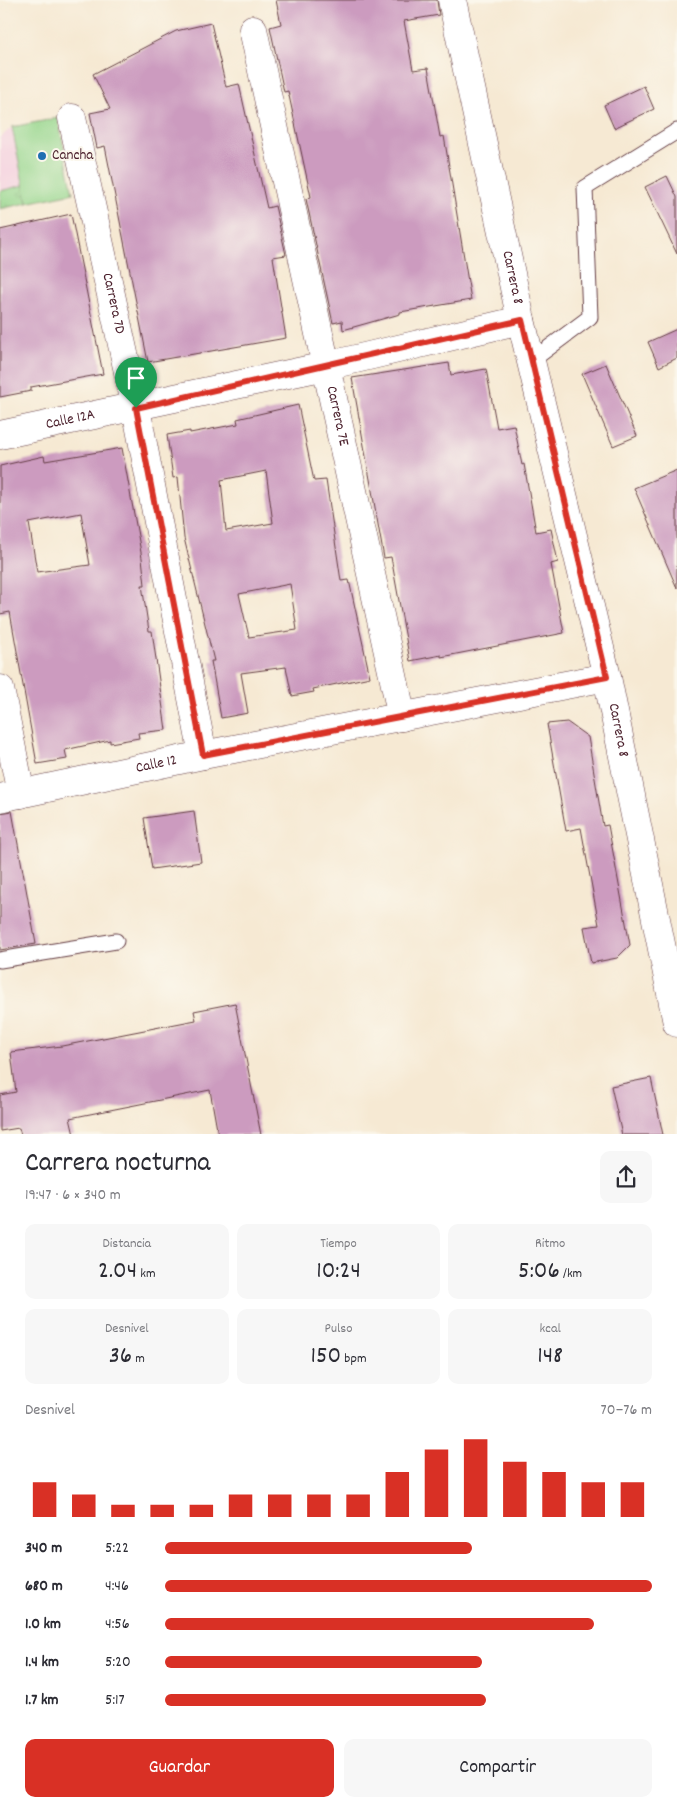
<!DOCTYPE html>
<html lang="es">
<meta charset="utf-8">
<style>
:root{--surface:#fff;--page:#f7f7f7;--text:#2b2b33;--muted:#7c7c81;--accent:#d93025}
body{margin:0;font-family:Dekko,sans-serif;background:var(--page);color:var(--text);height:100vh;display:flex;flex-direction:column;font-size:19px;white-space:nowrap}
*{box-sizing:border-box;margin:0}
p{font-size:16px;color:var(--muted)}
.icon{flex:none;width:28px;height:28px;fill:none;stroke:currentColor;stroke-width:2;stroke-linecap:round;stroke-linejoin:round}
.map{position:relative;height:1134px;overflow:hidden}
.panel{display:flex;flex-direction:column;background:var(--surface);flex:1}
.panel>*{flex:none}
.pin{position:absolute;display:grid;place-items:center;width:42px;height:42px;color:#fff;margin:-51px -21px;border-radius:50% 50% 50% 0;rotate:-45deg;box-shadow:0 0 5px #0007}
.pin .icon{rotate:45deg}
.round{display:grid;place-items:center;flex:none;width:52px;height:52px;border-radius:10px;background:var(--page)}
.summary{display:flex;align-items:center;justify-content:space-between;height:85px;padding:0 25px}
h1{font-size:28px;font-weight:600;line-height:38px}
.figures{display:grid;grid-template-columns:repeat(3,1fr);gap:8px;height:85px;padding:5px 25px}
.figures div{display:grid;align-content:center;border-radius:10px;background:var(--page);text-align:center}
.figures b{font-size:25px;font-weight:600}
.figures small{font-size:14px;font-weight:400}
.figures p{font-size:14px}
.chart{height:140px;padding:10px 25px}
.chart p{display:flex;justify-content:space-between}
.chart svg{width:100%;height:90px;margin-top:5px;stroke:var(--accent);stroke-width:6}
.cta{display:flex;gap:10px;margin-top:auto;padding:10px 25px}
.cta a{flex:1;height:58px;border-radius:10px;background:var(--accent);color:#fff;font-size:20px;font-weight:600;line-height:58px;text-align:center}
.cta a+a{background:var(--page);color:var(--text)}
ul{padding:0 25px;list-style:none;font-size:16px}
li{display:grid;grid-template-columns:80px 60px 1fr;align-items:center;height:38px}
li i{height:12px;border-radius:6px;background:var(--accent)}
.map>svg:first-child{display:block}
.built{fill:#f4cfde}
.grass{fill:url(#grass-tufts);stroke:#707a5c}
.pitch{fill:#96d68c;stroke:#707a5c}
.building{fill:#cc9bbf;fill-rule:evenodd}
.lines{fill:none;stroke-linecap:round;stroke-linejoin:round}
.service-casing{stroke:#643d44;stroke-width:17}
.minor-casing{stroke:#643d44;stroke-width:29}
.service{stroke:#fff;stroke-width:15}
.minor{stroke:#fff;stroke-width:28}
.route-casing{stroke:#fff;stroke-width:10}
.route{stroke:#d93025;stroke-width:6}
.poi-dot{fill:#1f6fb2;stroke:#fbf7ec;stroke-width:2}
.labels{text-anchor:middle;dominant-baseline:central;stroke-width:4;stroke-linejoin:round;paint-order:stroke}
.poi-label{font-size:15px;fill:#4a1f2b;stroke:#fbf7ec;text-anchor:start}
.street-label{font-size:15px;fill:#4a1f2b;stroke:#fbf7ec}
</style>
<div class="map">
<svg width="677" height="1135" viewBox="0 0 677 1135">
<defs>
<pattern id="grass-tufts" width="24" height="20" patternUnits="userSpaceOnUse" patternTransform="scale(1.25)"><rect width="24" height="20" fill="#96d68c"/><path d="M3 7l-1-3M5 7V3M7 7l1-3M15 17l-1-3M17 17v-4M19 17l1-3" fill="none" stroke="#83b779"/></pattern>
</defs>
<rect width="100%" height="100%" fill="#fbf7ec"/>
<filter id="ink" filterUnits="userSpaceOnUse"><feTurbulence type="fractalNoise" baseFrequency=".02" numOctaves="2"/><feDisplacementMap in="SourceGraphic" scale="10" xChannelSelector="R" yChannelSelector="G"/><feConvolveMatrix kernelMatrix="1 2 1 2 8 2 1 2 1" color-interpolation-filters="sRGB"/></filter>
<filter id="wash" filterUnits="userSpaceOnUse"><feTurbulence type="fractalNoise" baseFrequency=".0096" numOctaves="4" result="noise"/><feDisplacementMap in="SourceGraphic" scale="20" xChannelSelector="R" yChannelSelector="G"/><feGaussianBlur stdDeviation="1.12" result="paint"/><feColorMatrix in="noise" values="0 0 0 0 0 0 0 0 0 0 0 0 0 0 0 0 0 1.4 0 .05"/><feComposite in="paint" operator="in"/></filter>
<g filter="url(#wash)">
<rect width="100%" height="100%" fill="#f6e9d3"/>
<path class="built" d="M12,127L24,185L0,191V138Z"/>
<path class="grass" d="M24,185L27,203L0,209V191Z"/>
<path class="pitch" d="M58,118L73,193L27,203L12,127Z"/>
<g id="blocks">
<g class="building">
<path d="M276,0H437L439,15L404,21L413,70L428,68L440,137L444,136L471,300L400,312V314L343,330L342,321L333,323L306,199L311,197L288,91L284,92L270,27L281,24Z"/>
<path d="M211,23L226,87L239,84L267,208L275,206L286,255L273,257L286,338L148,362L105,146L97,148L90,113L110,109L93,74L176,31Z"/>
<path d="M644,86L654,109L614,128L604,105Z"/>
<path d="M667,176L677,197V254L645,187Z"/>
<path d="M71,214L103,374L31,387V391L0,397V230Z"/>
<path d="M677,329V358L659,367L648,342Z"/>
<path d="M449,363L451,375L486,369L497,428L514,425L522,465L524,464L536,532L551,529L558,562L551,564L564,633L441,657V655L410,661L391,557L384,558L352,378Z"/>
<path d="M606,364L637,436L613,446L582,374Z"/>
<path d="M298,405L314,481L326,480L341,581L349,580L370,677L313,689L314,692L292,696L286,667L241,673L248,713L221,718L211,661H214L184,538L178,477L173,478L167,435L190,431V433L238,424L237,419ZM266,471L273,523L226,531L221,480ZM290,584L297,630L249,637L239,594Z"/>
<path d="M122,448L142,558L145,585H142L149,631H152L166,730L138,733L139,738L110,743V740L65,750L67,759L37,764L10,612L0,614V466L44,456L45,461ZM81,513L90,565L37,572L29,523Z"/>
<path d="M677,470V588L634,488Z"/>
<path d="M567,722L588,737L603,826L608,825L630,945L617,958L591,963L584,927L599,925L581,828L566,831L547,724Z"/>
<path d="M12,811L36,944L0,950V813Z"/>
<path d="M194,811L201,862L152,869L144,818Z"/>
<path d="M235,1003L261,1135H218L210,1090L70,1118L74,1135H21L19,1128L0,1131V1095L16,1092L11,1052L62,1046L196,1020L194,1011Z"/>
<path d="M651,1078L663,1135H622L611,1086Z"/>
</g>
</g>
</g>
<g filter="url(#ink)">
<use href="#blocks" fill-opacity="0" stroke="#643d44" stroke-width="1"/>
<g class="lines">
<g class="service-casing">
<g id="service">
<path d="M531,361L590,317L585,188L677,131"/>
<path d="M0,960L116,941"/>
</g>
</g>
<g class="minor-casing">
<g id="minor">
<path id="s1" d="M452,0L521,320L607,677L677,1023"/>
<path id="s2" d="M253,29L402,717"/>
<path id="s3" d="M72,118L136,408L203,755"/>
<path id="s4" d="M0,435L326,366L521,320"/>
<path d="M0,689L21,794"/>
<path id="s5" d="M0,798L203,755L607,677"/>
</g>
</g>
<use href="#service" class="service"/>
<use href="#minor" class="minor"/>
</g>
</g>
<g class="lines" filter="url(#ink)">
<g class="route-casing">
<path id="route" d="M522,320L607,677L203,755L136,408Z"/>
</g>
<use href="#route" class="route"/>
</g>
<circle class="poi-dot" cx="42" cy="156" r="5"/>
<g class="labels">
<g class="poi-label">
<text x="52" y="156">Cancha</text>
</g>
<g class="street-label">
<text stroke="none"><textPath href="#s1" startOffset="284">Carrera 8</textPath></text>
<text stroke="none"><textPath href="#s3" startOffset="190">Carrera 7D</textPath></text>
<text stroke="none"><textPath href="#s2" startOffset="396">Carrera 7E</textPath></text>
<text stroke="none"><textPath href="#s4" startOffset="72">Calle 12A</textPath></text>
<text stroke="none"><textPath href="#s1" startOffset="749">Carrera 8</textPath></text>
<text stroke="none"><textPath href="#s5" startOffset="160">Calle 12</textPath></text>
</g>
</g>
</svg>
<div class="pin" style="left:136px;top:408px;background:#1e9e55"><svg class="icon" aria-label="arrive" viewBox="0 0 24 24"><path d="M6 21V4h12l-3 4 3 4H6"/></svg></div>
</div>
<section class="panel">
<div class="summary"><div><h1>Carrera nocturna</h1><p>19:47 · 6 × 340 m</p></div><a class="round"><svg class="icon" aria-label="share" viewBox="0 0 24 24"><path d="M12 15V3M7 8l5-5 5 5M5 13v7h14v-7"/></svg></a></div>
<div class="figures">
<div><p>Distancia</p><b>2.04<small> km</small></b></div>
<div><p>Tiempo</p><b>10:24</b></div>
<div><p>Ritmo</p><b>5:06<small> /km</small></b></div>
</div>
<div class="figures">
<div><p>Desnivel</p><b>36<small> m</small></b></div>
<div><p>Pulso</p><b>150<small> bpm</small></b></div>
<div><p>kcal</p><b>148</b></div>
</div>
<div class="chart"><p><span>Desnivel</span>70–76 m</p>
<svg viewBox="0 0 160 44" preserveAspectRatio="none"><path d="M5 44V27M15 44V33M25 44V38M35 44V38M45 44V38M55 44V33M65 44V33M75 44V33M85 44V33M95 44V22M105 44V11M115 44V6M125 44V17M135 44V22M145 44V27M155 44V27"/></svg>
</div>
<ul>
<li><b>340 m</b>5:22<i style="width:63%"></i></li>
<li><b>680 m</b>4:46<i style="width:100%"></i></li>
<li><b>1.0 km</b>4:56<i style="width:88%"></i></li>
<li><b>1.4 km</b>5:20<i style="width:65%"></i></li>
<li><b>1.7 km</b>5:17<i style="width:66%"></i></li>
</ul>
<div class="cta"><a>Guardar</a><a>Compartir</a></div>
</section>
